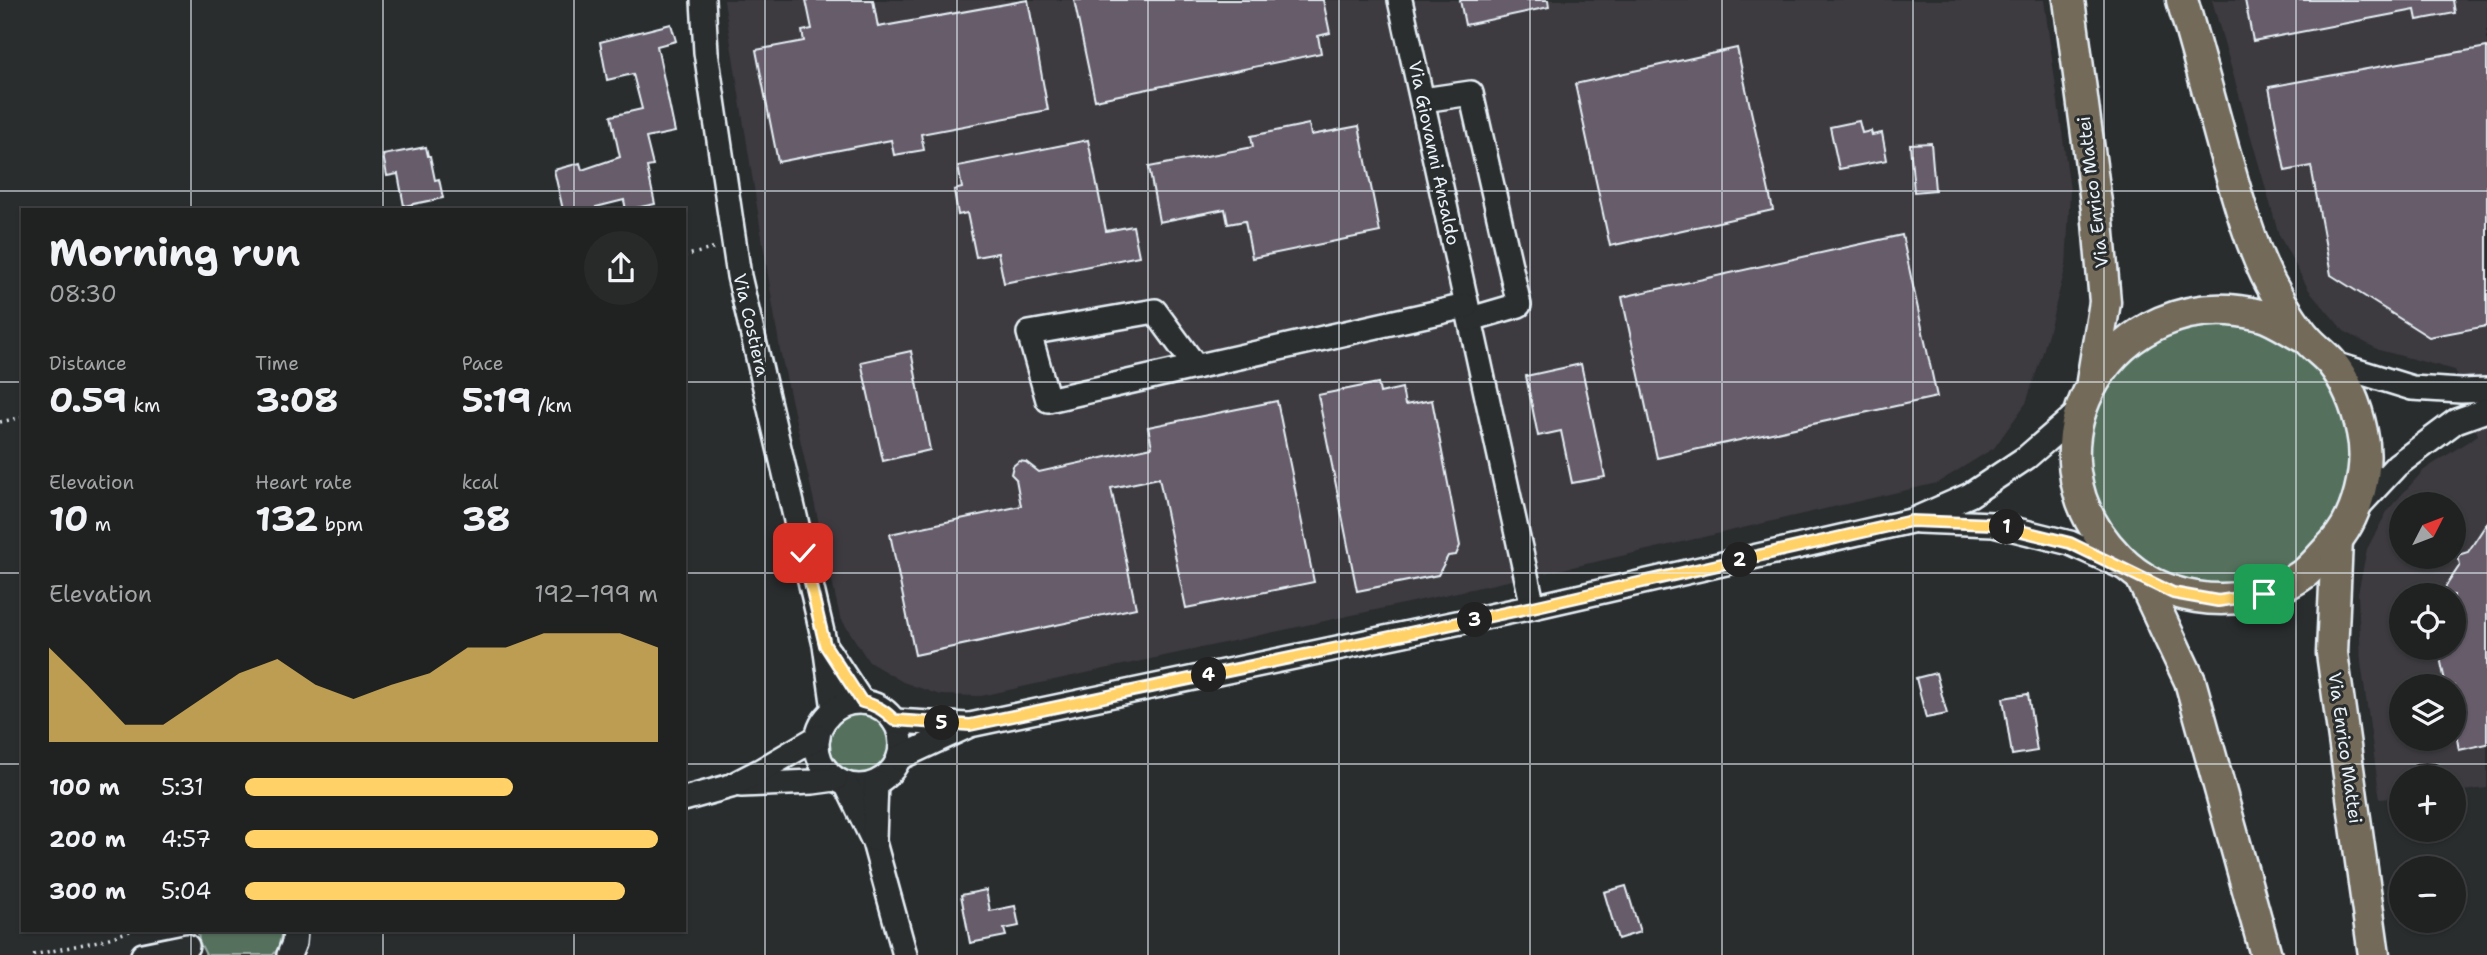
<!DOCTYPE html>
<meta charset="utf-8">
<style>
:root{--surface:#202222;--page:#282a2a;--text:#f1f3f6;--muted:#a2a4a5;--line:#3d3f40;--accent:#ffd166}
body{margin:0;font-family:"Shantell Sans",sans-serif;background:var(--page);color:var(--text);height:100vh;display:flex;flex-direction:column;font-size:26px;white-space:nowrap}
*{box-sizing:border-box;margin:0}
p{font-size:23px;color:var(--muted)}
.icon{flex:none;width:38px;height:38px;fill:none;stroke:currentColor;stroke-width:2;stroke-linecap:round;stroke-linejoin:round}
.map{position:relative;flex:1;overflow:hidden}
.details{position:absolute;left:21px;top:208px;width:665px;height:724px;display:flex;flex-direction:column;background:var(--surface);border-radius:0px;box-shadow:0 2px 5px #0004,0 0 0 2px var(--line)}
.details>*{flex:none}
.needle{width:46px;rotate:48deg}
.controls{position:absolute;left:2389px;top:492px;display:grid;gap:14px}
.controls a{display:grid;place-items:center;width:77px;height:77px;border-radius:50%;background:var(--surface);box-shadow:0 2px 5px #0004,0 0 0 2px var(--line);font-size:35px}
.pin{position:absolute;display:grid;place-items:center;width:60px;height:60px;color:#fff;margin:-30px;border-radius:14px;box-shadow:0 4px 10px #0006}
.km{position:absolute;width:35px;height:35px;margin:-18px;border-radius:50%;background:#222;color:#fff;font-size:19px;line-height:35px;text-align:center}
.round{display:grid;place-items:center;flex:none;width:74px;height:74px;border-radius:37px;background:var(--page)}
.overview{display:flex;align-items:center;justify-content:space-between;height:119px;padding:0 28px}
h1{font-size:38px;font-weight:700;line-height:52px}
.figures{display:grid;grid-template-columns:repeat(3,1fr);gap:10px;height:119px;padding:7px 28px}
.figures div{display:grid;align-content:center}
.figures b{font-size:35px;font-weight:700}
.figures small{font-size:19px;font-weight:400}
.figures p{font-size:19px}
.chart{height:196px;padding:14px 28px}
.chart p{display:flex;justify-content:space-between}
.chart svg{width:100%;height:126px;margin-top:7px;fill:var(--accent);opacity:.7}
ul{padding:0 28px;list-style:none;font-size:23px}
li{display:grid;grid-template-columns:112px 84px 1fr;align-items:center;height:52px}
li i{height:18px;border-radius:9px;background:var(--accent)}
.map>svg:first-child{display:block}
.built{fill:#3c3b40;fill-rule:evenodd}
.green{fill:#556f5d;stroke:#9eb0aa;stroke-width:2}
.building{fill:#665b6a;stroke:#e8f1f8;stroke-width:2}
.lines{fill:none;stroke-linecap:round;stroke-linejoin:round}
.minor-casing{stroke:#e8f1f8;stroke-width:28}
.major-casing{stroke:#e8f1f8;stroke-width:35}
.path{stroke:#e8f1f8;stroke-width:3.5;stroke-dasharray:2 5;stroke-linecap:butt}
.minor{stroke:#2a2d2e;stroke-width:23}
.major{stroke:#736b5a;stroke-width:30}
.route-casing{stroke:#fff;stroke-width:14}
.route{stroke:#ffd166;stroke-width:9}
.grid{fill:none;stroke:#e8f1f8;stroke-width:2;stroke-opacity:0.55}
.labels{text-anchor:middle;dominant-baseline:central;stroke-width:6;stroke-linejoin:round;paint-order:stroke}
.street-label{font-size:18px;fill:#e8f1f8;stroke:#2a2d2e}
</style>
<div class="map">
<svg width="2487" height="955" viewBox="0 0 2487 955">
<rect width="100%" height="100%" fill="#2a2d2e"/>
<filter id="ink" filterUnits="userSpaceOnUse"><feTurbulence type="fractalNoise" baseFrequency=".0143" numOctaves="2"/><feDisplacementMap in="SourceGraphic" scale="14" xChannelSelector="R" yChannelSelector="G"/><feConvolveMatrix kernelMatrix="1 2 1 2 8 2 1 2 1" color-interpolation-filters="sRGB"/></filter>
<g filter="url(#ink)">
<g class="built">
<path d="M724,0H2044L2070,190L2066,266L2043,352L2026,403L1994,448L1937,483L1595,562L981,696L940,695L903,682L869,662L840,617L780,350Z"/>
<path d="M2212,0H2487V788L2454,792V777H2401V797L2380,799L2361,662L2358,593L2367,549L2388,510L2424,470L2478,435L2455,370L2379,350L2344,331L2309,290L2279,235ZM2401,504H2454V556H2401ZM2401,595H2454V648H2401ZM2401,686H2454V738H2401Z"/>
</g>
<g class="green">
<circle cx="2219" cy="455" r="131"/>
<circle cx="860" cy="742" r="31"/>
<path d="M198,931H282L278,949L273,955H206L199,941Z"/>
</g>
<g class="building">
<path d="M806,0H873L878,27L1028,0L1048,110L921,134L924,150L894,155L891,140L778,162L756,50L804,41L802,31L812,29Z"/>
<path d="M1074,0H1323L1330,33L1318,36L1321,53L1095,100Z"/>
<path d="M1460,0H1548L1549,7L1465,25Z"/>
<path d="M2245,0H2453L2455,13L2417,20L2415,10L2253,41Z"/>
<path d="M671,24L676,41L657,46L675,132L646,138L653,166L647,167L655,204L626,210L624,200L596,207L597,210H563L554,170L580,163L582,170L620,157L611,116L642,109L633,74L607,80L600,42Z"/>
<path d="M2487,47V326L2429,337L2331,275L2311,166L2285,171L2269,87Z"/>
<path d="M1737,48L1773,210L1610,246L1575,84Z"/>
<path d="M1859,121L1862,133L1871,131L1872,135L1882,133L1887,160L1839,169L1830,127Z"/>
<path d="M1309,124L1311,135L1359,126L1380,232L1252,258L1245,221L1228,224L1225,209L1159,222L1149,167L1253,147L1251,136Z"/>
<path d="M1088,140L1106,231L1133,226L1139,256L1004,283L998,253L976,257L967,213L958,215L954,190L962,188L958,166Z"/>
<path d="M1931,143L1935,190L1914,192L1910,144Z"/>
<path d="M426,147L428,156H430L435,180L439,179L443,198L404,206L398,174L387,176L383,155Z"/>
<path d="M1902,235L1937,397L1657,458L1622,297Z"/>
<path d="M911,351L930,450L883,461L861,362Z"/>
<path d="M1581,364L1605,477L1572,483L1561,431L1538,436L1526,376Z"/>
<path d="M1378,383L1380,393L1402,388L1405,405L1432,400L1460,546L1456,555L1448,556L1438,575L1357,591L1318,395Z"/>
<path d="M1277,401L1314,582L1186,608L1159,478L1111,488L1136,608L915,655L890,534L1021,506L1016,479L1011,474L1013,466L1019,461L1026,462L1039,472L1152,447L1148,427Z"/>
<path d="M2487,523V744L2459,750L2454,722V686H2446L2438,648H2454V595H2440L2460,565L2458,555L2468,552Z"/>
<path d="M1936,673L1947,714L1926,718L1916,678Z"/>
<path d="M2028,694L2037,751L2012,755L2003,698Z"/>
<path d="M1626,886L1640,932L1618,939L1604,892Z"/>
<path d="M986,890L990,911L1015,906L1019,926L1004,929L1006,936L970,943L961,895Z"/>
</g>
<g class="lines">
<g class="minor-casing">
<g id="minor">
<path d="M703,0L706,52L739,276L825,645L834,710"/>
<path d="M1400,0L1533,607"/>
<path d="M1423,100L1471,93L1519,305L1471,319"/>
<path d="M2331,363L2412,388L2461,391L2487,390"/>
<path d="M1196,367L1155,311L1029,333L1048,400L1466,306"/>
<path d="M2355,510L2397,465L2456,421L2487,410"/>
<path d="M1918,521L1993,524L2070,543L2127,569"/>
<path d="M829,652L862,702"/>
<circle cx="859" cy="744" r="42"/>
<path d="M894,721L967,725"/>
<path d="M899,758L970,725L1533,607L1911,521L1970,495L2027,457L2080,411"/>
<path d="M846,784L874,842L905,955"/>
<path d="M741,785L813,782L835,779"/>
<path d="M684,799L731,786L760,771L818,737"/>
<path d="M874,839L876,783"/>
<path d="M143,955L187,946"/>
<path d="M289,955L294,943L295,931"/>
</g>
</g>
<g class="major-casing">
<g id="major">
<path d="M2069,0L2097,210L2105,302L2092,381"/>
<path d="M2182,0C2197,51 2211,103 2225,154C2237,195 2248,237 2266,275C2275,293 2295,326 2308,340C2315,348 2324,354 2331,362C2347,382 2357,407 2362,432C2370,467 2358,519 2332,545C2323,554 2315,565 2305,573C2274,596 2232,603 2196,597C2165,592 2139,579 2118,557C2011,449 2114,278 2260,315C2275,319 2291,331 2305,338"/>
<path d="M2337,540L2332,653L2374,955"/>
<path d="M2141,577L2190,681L2266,955"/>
</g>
</g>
<g class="path">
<path d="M684,256L716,248"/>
<path d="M0,422L23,417"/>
<path d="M33,955L103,940L130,931"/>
</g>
<use href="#minor" class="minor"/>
<use href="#major" class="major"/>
</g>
</g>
<g class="lines" filter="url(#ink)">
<g class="route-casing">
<path id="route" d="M803,553L825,645L862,702C876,705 884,710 894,720L970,725L1533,607L1911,521L1993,524L2070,543L2173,593L2218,601L2264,594"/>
</g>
<use href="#route" class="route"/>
</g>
<path class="grid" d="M191,0V210M383,0V210M574,0V210M765,0V955M957,0V955M1148,0V955M1339,0V955M1530,0V955M1722,0V955M1913,0V955M2104,0V955M2296,0V955M0,191H2487M0,382H23M684,382H2487M0,573H23M684,573H2487M0,764H23M684,764H2487M191,931V955M383,931V955M574,931V955"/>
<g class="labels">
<g class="street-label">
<text transform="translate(1434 153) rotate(78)">Via Giovanni Ansaldo</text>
<text transform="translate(2093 192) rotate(-97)">Via Enrico Mattei</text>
<text transform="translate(751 325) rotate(77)">Via Costiera</text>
<text transform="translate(2345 748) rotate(82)">Via Enrico Mattei</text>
</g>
</g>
</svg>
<div class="controls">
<a><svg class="needle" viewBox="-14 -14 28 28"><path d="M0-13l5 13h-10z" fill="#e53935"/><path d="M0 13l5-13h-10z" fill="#a2a4a5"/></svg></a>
<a><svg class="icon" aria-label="locate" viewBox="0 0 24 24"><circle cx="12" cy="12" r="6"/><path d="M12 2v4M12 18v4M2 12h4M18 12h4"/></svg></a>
<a><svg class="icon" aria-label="layers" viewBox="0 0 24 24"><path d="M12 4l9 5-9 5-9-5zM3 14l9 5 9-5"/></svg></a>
<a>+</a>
<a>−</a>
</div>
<div class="pin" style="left:2264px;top:594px;background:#1e9e55"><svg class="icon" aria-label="arrive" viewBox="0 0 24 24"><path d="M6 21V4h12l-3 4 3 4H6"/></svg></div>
<div class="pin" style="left:803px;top:553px;background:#d93025"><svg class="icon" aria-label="check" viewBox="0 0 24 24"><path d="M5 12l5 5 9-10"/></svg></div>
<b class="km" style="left:2007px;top:527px">1</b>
<b class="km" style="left:1740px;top:560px">2</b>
<b class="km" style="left:1475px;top:620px">3</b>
<b class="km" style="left:1209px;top:675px">4</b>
<b class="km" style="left:942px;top:723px">5</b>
<section class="details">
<div class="overview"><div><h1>Morning run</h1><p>08:30</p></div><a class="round"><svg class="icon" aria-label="share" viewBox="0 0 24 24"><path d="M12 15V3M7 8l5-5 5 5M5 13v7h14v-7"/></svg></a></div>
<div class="figures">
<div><p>Distance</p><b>0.59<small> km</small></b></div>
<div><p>Time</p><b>3:08</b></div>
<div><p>Pace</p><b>5:19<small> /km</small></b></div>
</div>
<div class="figures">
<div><p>Elevation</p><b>10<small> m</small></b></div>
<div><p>Heart rate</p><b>132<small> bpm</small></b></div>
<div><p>kcal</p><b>38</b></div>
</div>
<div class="chart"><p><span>Elevation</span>192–199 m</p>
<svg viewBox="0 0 160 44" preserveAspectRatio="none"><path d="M0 44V11L10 24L20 38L30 38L40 29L50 20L60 15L70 24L80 29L90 24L100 20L110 11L120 11L130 6L140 6L150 6L160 11V44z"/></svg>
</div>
<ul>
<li><b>100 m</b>5:31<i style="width:65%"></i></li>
<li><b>200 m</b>4:57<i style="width:100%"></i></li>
<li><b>300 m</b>5:04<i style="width:92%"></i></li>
</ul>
</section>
</div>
